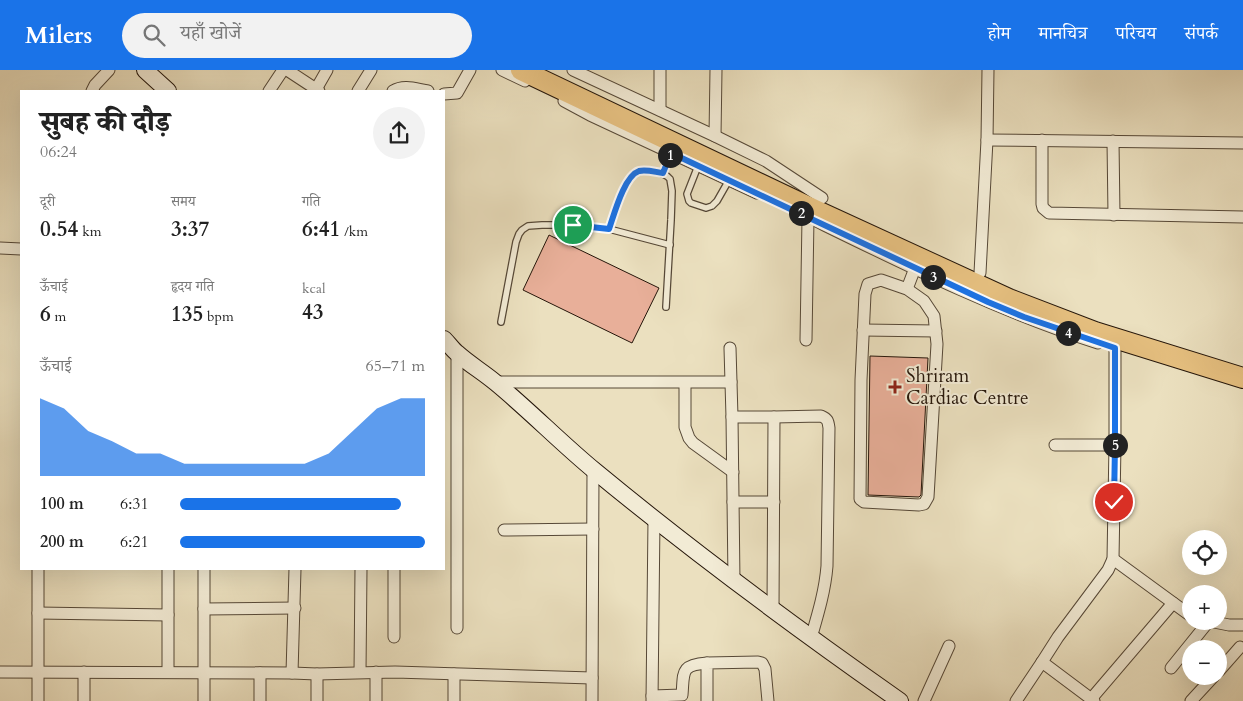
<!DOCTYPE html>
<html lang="hi">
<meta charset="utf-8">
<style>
:root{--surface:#fff;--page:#f2f2f2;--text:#222;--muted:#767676;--accent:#1a73e8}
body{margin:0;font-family:Cardo,"Noto Serif Devanagari",serif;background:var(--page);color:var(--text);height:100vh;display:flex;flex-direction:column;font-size:19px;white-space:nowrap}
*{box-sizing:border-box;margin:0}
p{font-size:16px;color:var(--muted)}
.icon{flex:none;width:28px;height:28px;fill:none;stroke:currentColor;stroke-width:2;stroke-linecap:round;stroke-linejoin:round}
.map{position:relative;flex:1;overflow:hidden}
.sheet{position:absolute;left:20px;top:20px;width:425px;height:480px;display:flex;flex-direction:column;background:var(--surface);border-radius:0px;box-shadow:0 5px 20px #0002}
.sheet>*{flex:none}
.fabs{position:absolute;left:1182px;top:460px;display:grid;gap:10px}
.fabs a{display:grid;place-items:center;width:45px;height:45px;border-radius:50%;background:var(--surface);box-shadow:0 5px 20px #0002;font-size:25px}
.pin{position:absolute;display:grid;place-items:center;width:42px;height:42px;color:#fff;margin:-21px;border:2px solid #fff;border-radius:50%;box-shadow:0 1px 5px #0007}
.km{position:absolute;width:25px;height:25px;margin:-12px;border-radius:50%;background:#222;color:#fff;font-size:14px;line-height:25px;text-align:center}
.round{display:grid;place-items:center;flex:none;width:52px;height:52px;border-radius:26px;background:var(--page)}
.headline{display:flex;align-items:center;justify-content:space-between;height:85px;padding:0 20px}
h1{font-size:28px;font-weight:800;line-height:38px}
.stats{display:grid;grid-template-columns:repeat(3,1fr);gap:8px;height:85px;padding:5px 20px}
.stats div{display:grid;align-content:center}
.stats b{font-size:21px;font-weight:800}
.stats small{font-size:14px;font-weight:400}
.stats p{font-size:14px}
.chart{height:140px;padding:10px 20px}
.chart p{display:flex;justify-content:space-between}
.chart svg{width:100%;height:90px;margin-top:5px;fill:var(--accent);opacity:.7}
ul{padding:0 20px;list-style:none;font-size:16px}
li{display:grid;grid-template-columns:80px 60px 1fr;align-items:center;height:38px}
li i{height:12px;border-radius:6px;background:var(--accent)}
header{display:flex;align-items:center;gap:30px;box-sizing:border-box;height:70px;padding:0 25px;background:var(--accent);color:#fff}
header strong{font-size:24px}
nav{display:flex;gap:28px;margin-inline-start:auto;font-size:18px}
.search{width:350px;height:45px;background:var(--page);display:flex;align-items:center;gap:12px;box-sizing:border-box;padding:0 18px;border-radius:28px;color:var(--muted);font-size:19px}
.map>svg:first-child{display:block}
.building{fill:#e8af99;stroke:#25160a}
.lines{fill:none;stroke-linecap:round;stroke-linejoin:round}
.lane-casing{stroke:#564837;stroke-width:8}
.street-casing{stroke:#564837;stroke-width:13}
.secondary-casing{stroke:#25160a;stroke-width:18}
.highway-casing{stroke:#25160a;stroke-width:22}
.lane{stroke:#f2ebd5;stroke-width:5.5}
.street{stroke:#f2ebd5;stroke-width:11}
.secondary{stroke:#f2ebd5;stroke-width:16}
.highway{stroke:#e6c080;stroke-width:20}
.route-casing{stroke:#fff;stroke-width:10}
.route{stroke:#1a73e8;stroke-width:6}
.poi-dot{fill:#8f2418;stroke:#f2ebd5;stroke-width:2}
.labels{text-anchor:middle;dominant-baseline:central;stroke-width:4;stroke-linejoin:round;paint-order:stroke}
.poi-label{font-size:19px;fill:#25160a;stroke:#f2ebd5;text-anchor:start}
</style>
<header>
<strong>Milers</strong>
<div class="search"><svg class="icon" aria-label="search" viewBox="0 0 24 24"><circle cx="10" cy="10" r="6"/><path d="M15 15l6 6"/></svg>यहाँ खोजें</div>
<nav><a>होम</a><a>मानचित्र</a><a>परिचय</a><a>संपर्क</a></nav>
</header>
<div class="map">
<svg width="1243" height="631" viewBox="0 0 1243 631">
<rect width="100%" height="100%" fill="#ebe0bf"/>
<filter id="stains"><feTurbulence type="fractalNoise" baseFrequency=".004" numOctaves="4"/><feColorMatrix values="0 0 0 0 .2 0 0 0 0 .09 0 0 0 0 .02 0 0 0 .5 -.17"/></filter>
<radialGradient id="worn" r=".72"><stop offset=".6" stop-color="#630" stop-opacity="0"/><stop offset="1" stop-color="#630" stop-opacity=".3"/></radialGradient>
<g class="building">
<path d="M549,165L659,218L632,273L523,220Z"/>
<path d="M870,286L928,288L921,425L919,427L868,425Z"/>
</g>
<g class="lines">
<g class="lane-casing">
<g id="lane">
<path d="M698,96L687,124L689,131L691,133L706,138L712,136L717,131L729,110"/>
<path d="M663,103L671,82"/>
<path d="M609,159C614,146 623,113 633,105C638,100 645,100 652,101C659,103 665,103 670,109L672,121L671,150L666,237"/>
<path d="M501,252L516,172L519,164L522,160L528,156L542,155H573L609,159L670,175"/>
</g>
</g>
<g class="street-casing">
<g id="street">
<path d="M287,0L319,21"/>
<path d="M502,0L525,11"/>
<path d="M573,0L715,66L766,91L822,128"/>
<path d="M92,21L95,15L109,0"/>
<path d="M269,21L283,0"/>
<path d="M315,21L327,0"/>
<path d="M358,21L371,0"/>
<path d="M393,21C404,14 416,19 428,21"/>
<path d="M444,24L457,23L470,0"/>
<path d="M564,31L590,45L757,123"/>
<path d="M660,40V0"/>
<path d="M715,66L716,0"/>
<path d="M987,70L1243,73"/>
<path d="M1042,70V134L1043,138L1049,143L1243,147"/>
<path d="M1113,71L1114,145"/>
<path d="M810,148C904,194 998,241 1098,273"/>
<path d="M0,178L21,179"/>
<path d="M980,203L987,70L988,0"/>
<path d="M907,219L881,210L868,214L865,224L861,310L860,429L864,432L919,435L924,434L928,427L937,274L934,246L924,231L907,219L915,198"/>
<path d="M863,260L936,261"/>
<path d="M806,270L808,148"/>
<path d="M730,278L732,347L734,511"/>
<path d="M495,312H731"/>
<path d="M685,313V357L689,368L693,373L733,402"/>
<path d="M732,347H774L773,540"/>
<path d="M774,347L821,346C828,349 828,351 829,358L827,496C825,521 818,544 811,568"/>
<path d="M1055,375H1115"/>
<path d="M733,432H774"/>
<path d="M504,460L593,459"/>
<path d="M1113,489L1191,546"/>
<path d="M204,539L295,538"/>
<path d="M38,543L168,545"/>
<path d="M1209,551L1229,555H1243"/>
<path d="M457,558V284"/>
<path d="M394,567V499"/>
<path d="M1042,592L1094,631"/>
<path d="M1171,598L1209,551"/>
<path d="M1219,601L1240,577"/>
<path d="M0,602L292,603L317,604L395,602L592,608"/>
<path d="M168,602V499"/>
<path d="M360,602L361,499"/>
<path d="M376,602V631"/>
<path d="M260,603V631"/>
<path d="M292,603L295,499"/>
<path d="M652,626L682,625C684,602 680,595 707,593"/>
<path d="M1091,629L1173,533"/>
<path d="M38,631V499"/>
<path d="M84,631V602"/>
<path d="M204,631V499"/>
<path d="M317,631V604"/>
<path d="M454,631V604"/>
<path d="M592,631L593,400"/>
<path d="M652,631L654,449"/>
<path d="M707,631V593L758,592L762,593L765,599L768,631"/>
<path d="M924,631L949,576"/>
<path d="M1016,631L1042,592L1058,567L1108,500L1113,489L1115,375V278"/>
<path d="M1191,631L1214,606"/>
</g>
</g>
<g class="secondary-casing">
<g id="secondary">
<path d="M145,0L168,21"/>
<path d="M444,269C449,274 452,279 457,283C469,294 483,302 496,313C530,341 561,373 595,401C693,482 796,558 900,631"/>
</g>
</g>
<g class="highway-casing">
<path id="highway" d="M521,0L815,140L1009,229L1095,262L1243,308"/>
</g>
<use href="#lane" class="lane"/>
<use href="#street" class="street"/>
<use href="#secondary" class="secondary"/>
<use href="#highway" class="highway"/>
</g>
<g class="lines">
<g class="route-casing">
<path id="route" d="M573,155L609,159C614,145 624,106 639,101C646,99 655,102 663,103L671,83L988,232L1024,247L1115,278V375L1114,432"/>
</g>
<use href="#route" class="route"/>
</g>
<path class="poi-dot" d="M892.5 309.5h5v5h5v5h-5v5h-5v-5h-5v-5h5z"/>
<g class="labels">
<g class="poi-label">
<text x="906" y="306">Shriram<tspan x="906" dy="22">Cardiac Centre</tspan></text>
</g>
</g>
<rect width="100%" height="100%" filter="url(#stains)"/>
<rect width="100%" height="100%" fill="url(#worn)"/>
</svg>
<div class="fabs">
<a><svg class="icon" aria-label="locate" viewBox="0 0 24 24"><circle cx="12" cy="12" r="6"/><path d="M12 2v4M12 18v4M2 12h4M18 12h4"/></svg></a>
<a>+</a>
<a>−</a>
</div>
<div class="pin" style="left:573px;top:155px;background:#1e9e55"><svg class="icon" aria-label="arrive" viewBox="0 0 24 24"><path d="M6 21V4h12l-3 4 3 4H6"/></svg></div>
<div class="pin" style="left:1114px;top:432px;background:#d93025"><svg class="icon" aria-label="check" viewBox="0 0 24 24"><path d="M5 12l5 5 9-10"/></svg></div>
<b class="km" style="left:670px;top:85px">1</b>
<b class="km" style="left:801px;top:143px">2</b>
<b class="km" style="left:933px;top:207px">3</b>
<b class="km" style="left:1068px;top:263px">4</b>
<b class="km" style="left:1115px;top:375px">5</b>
<section class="sheet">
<div class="headline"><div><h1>सुबह की दौड़</h1><p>06:24</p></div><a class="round"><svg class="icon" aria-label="share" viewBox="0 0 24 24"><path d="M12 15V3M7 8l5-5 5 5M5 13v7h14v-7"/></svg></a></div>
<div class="stats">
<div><p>दूरी</p><b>0.54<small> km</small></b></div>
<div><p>समय</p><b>3:37</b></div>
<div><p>गति</p><b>6:41<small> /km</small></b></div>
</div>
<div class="stats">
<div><p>ऊँचाई</p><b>6<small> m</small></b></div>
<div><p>हृदय गति</p><b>135<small> bpm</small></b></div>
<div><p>kcal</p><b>43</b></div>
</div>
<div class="chart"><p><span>ऊँचाई</span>65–71 m</p>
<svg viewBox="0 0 160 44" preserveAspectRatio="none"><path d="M0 44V6L10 11L20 22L30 27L40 33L50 33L60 38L70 38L80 38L90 38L100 38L110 38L120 33L130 22L140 11L150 6L160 6V44z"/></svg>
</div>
<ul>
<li><b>100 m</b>6:31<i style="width:90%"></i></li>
<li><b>200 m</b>6:21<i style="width:100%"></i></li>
</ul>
</section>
</div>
